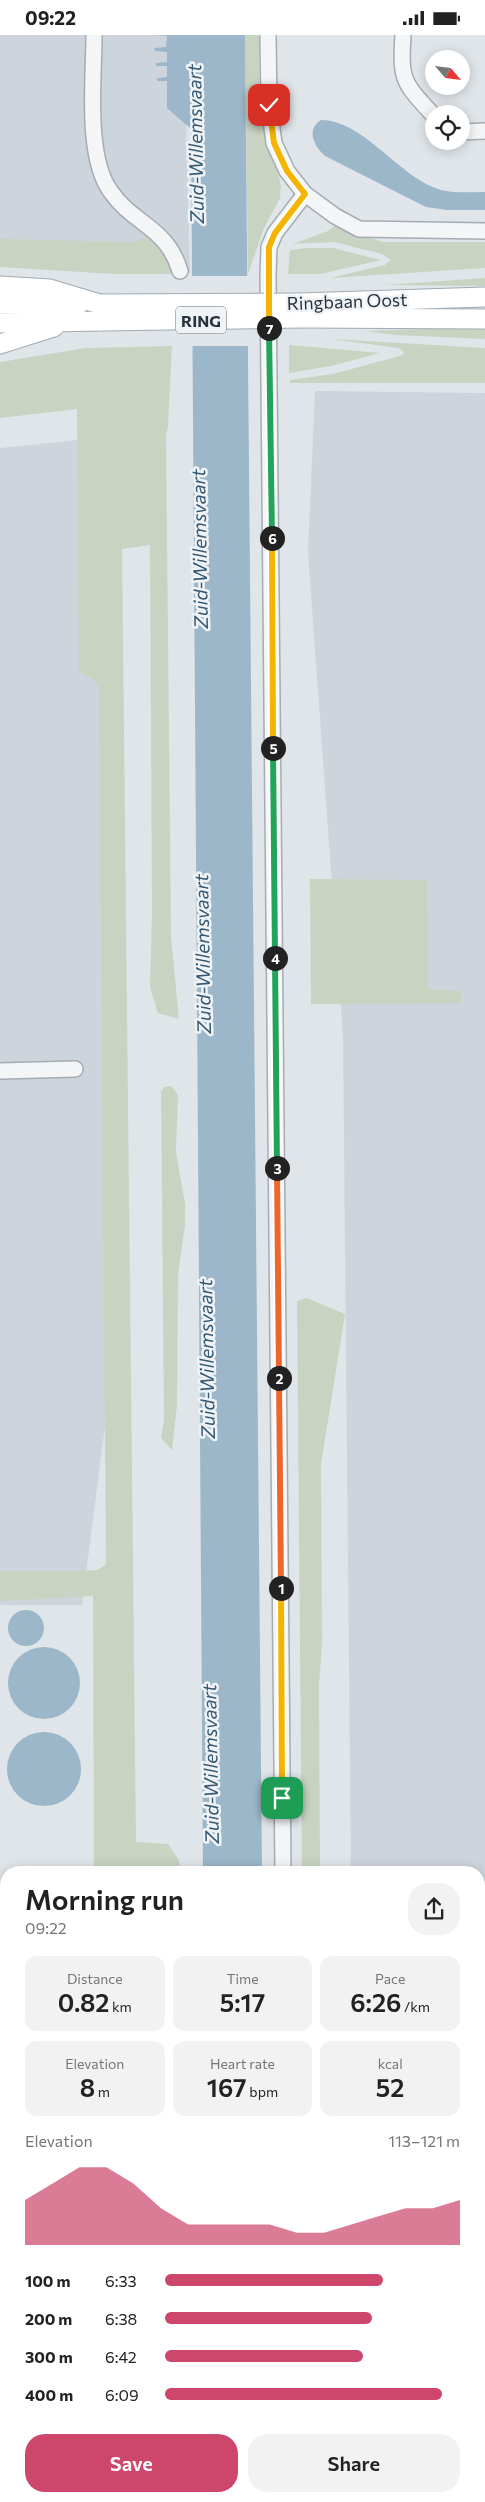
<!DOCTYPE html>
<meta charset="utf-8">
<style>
:root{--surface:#fff;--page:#f2f2f2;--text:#222;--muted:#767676;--accent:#cd466c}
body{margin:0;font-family:Commissioner,sans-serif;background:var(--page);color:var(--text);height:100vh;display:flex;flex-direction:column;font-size:19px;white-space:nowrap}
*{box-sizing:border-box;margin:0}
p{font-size:16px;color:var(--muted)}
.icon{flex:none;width:28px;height:28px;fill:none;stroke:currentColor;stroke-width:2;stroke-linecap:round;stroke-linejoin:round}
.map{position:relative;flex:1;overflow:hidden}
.side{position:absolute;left:0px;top:1831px;width:485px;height:636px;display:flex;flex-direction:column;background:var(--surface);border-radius:20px 20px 0 0;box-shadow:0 2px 12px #0003}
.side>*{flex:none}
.needle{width:32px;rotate:118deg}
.buttons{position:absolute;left:425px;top:15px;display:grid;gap:10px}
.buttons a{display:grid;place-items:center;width:45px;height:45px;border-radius:50%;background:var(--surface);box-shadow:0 2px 12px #0003;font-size:25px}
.pin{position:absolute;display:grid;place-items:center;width:42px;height:42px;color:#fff;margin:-21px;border-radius:10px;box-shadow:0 2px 8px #0006}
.km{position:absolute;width:25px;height:25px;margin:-12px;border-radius:50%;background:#222;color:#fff;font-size:14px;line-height:25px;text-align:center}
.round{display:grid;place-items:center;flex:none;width:52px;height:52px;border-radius:20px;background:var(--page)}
.headline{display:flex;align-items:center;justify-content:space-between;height:85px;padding:0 25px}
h1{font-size:28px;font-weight:600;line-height:38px}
.figures{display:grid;grid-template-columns:repeat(3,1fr);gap:8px;height:85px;padding:5px 25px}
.figures div{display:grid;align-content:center;border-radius:12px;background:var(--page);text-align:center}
.figures b{font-size:25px;font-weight:600}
.figures small{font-size:14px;font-weight:400}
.figures p{font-size:14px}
.chart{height:140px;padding:10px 25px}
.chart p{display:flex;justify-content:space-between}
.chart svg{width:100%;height:90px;margin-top:5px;fill:var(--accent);opacity:.7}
.action{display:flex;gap:10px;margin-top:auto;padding:10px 25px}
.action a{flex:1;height:58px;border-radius:20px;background:var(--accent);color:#fff;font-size:20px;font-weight:600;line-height:58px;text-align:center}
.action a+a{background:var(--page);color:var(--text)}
ul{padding:0 25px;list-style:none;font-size:16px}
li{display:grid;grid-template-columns:80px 60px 1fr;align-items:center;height:38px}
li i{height:12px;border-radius:6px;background:var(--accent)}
.status{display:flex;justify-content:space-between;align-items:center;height:35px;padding:0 25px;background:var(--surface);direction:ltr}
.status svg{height:14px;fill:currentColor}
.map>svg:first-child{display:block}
.built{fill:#ced4db}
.green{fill:#c8d3c1}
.water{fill:#9bb7c9}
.pier{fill:#e0e5e9}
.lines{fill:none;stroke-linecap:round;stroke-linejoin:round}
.minor-casing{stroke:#a5acb3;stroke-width:18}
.major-casing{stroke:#9fabb5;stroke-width:21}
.minor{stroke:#f3f5f7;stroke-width:15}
.major{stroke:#fff;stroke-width:19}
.major-bridge-casing{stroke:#9fabb5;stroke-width:21;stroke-linecap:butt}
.major-bridge{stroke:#fff;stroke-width:19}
.split-1-casing{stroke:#fff;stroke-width:10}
.split-2-casing{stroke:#fff;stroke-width:10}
.split-3-casing{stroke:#fff;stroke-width:10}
.split-4-casing{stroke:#fff;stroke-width:10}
.split-5-casing{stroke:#fff;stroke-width:10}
.split-6-casing{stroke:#fff;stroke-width:10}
.split-7-casing{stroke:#fff;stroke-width:10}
.split-8-casing{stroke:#fff;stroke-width:10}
.split-1{stroke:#f5b400;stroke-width:6}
.split-2{stroke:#f0652b;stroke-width:6}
.split-3{stroke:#f0652b;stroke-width:6}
.split-4{stroke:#22a559;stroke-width:6}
.split-5{stroke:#22a559;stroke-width:6}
.split-6{stroke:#f5b400;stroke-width:6}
.split-7{stroke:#22a559;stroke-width:6}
.split-8{stroke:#f5b400;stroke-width:6}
.labels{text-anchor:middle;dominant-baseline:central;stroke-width:5;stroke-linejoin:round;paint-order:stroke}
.shield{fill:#f0f3f6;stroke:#656d77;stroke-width:1}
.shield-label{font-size:16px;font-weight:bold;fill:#293440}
.street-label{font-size:18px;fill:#293440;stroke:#f0f3f6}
.water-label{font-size:19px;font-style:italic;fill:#335974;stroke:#f0f3f6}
</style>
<div class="status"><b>09:22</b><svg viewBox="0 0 49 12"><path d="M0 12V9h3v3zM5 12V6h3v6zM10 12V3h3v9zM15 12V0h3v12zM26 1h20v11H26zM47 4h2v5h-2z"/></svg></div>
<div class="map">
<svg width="485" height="2467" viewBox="0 0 485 2467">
<rect width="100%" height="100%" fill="#e0e5e9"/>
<g class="built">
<path d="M0,0H184L190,238L0,231Z"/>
<path d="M315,356L485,358V2467H357V2461H479V1838L351,1837L343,1001L308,518Z"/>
<path d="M117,401L121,1266L82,1570H0V413Z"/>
</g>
<g class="green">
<path d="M245,0H259V64L265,101L276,128L281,151L280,163L264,193L248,239Z"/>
<path d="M338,188L361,200L383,207H485V233L330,243L385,230L391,225L382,219L334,207L293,209L328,196Z"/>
<path d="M154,199L172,229V239H114L0,232V204L132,207Z"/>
<path d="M307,213H333L381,225L320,239H288L290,215Z"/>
<path d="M485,243V251L385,250Z"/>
<path d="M485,292V304L396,300L365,296Z"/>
<path d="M331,304L485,313V348H290V345L333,339L396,322L402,320L404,317L399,313Z"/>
<path d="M289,310L380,318L331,331L289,338Z"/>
<path d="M172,311L168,391L166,400L171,902L179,984L158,978L150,952L152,878L150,510L122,514L136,1807L168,1809L179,1825L180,1837H94L93,1561L0,1566V1536H85L98,1535L106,1529L99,653L94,644L79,637L77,374L0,383V327L86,313Z"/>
<path d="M310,844L427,845L428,954L461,956L462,968L311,969Z"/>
<path d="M171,1051L178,1060L176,1117L185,1169V1190L178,1240L177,1370L172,1415L161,1403L164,1385L161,1057L164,1052Z"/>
<path d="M307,1263L345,1279L321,1429L322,1609L319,1651L320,1838L302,1837L297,1266Z"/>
<rect x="479" y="1866" width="6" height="73"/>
<path d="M0,1868H6V1975L0,1977Z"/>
<path d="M0,2156L6,2159V2281L5,2259L0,2241Z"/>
<path d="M6,2366V2461H102V2467H0V2380Z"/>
</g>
<g class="water">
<path d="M156,0H245L262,1837H203L191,94L167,73V46H157V43L167,42V31H156V28L167,27V17L155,16L154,13L166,12L167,1Z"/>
<path d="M321,85C362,85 396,138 435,153C451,159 469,157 485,157V175H447L426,172L325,121C315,112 305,95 321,85Z"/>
<circle cx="26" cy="1593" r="18"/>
<circle cx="44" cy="1648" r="36"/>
<circle cx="44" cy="1734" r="37"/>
<path d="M6,1975V2053L0,2051V1977Z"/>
<path d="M6,2080V2159L0,2156V2083Z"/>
<rect x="211" y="2461" width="57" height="6"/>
</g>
<path class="pier" d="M189,241H250L251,311H191Z"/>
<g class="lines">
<g class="minor-casing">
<g id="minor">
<path d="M94,0C94,44 85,122 111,157C134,190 167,192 180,236"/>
<path d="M268,0L269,71L274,108L287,136L305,159L335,181L359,194L485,196"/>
<path d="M403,0C400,46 403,47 434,81"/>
<path d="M461,97L485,96"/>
<path d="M0,1036L75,1034"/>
<path d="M283,1838L268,241L269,212L275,198L305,159"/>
<path d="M289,2461V2467"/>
</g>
</g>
<g class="major-casing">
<g id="major">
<path d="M0,251L50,254L100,269"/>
<path d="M300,268L485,262"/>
<path d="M0,269H79"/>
<path d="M301,283L485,284"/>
<path d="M0,288L101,286"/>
<path d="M0,309L54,292"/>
</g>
</g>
<use href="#minor" class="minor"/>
<use href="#major" class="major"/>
<g class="major-bridge-casing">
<g id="major-bridge">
<path d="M100,269L300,268"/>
<path d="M101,286L301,283"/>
</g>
</g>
<use href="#major-bridge" class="major-bridge"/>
</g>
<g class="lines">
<g class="split-1-casing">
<path id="split-1" d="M281,1553L282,1763"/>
</g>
<g class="split-2-casing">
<path id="split-2" d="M279,1343L281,1553"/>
</g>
<g class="split-3-casing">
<path id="split-3" d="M277,1133L279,1343"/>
</g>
<g class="split-4-casing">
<path id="split-4" d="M275,923L277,1133"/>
</g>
<g class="split-5-casing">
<path id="split-5" d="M273,713L275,923"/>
</g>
<g class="split-6-casing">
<path id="split-6" d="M272,503L273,713"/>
</g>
<g class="split-7-casing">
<path id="split-7" d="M269,293L272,503"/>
</g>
<g class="split-8-casing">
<path id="split-8" d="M269,293V212L275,198L305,159L287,136L274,108L269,70"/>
</g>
<use href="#split-1" class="split-1"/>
<use href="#split-2" class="split-2"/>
<use href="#split-3" class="split-3"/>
<use href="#split-4" class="split-4"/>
<use href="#split-5" class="split-5"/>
<use href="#split-6" class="split-6"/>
<use href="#split-7" class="split-7"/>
<use href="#split-8" class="split-8"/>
</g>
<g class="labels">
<rect class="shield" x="176" y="271.5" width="50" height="27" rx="4"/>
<g class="shield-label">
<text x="201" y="285">RING</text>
</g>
<g class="street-label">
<text transform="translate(347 266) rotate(-2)">Ringbaan Oost</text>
</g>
<g class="water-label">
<text transform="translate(195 109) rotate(-91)">Zuid-Willemsvaart</text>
<text transform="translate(199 514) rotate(-91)">Zuid-Willemsvaart</text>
<text transform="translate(202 919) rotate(-91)">Zuid-Willemsvaart</text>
<text transform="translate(206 1324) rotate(-91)">Zuid-Willemsvaart</text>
<text transform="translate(210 1729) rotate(-91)">Zuid-Willemsvaart</text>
</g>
</g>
</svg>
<div class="buttons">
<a><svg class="needle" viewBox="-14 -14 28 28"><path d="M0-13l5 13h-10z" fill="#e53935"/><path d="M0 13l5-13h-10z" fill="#767676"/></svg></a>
<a><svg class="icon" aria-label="locate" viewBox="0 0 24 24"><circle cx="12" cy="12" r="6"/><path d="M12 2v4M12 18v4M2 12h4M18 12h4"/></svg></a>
</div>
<div class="pin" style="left:282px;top:1763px;background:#1e9e55"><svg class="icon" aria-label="arrive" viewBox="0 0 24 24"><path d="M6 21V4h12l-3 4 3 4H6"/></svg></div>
<div class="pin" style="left:269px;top:70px;background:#d93025"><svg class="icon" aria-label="check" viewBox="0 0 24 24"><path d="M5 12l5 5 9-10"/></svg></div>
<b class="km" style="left:281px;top:1553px">1</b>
<b class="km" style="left:279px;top:1343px">2</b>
<b class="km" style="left:277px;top:1133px">3</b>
<b class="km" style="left:275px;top:923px">4</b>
<b class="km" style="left:273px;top:713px">5</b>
<b class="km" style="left:272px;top:503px">6</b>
<b class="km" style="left:269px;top:293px">7</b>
<section class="side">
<div class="headline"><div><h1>Morning run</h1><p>09:22</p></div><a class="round"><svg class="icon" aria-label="share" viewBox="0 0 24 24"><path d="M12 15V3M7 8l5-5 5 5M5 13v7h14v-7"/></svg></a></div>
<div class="figures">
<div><p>Distance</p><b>0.82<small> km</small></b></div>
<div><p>Time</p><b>5:17</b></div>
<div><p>Pace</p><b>6:26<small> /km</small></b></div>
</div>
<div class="figures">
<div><p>Elevation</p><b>8<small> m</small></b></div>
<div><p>Heart rate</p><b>167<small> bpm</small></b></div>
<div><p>kcal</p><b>52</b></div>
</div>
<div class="chart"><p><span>Elevation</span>113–121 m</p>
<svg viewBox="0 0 160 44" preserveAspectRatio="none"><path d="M0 44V22L10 14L20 6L30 6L40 14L50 26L60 34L70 34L80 34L90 34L100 38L110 38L120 34L130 30L140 26L150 26L160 22V44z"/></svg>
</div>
<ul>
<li><b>100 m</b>6:33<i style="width:74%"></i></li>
<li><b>200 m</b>6:38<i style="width:70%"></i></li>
<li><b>300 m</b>6:42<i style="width:67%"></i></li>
<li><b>400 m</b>6:09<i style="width:94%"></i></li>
</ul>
<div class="action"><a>Save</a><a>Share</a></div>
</section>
</div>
